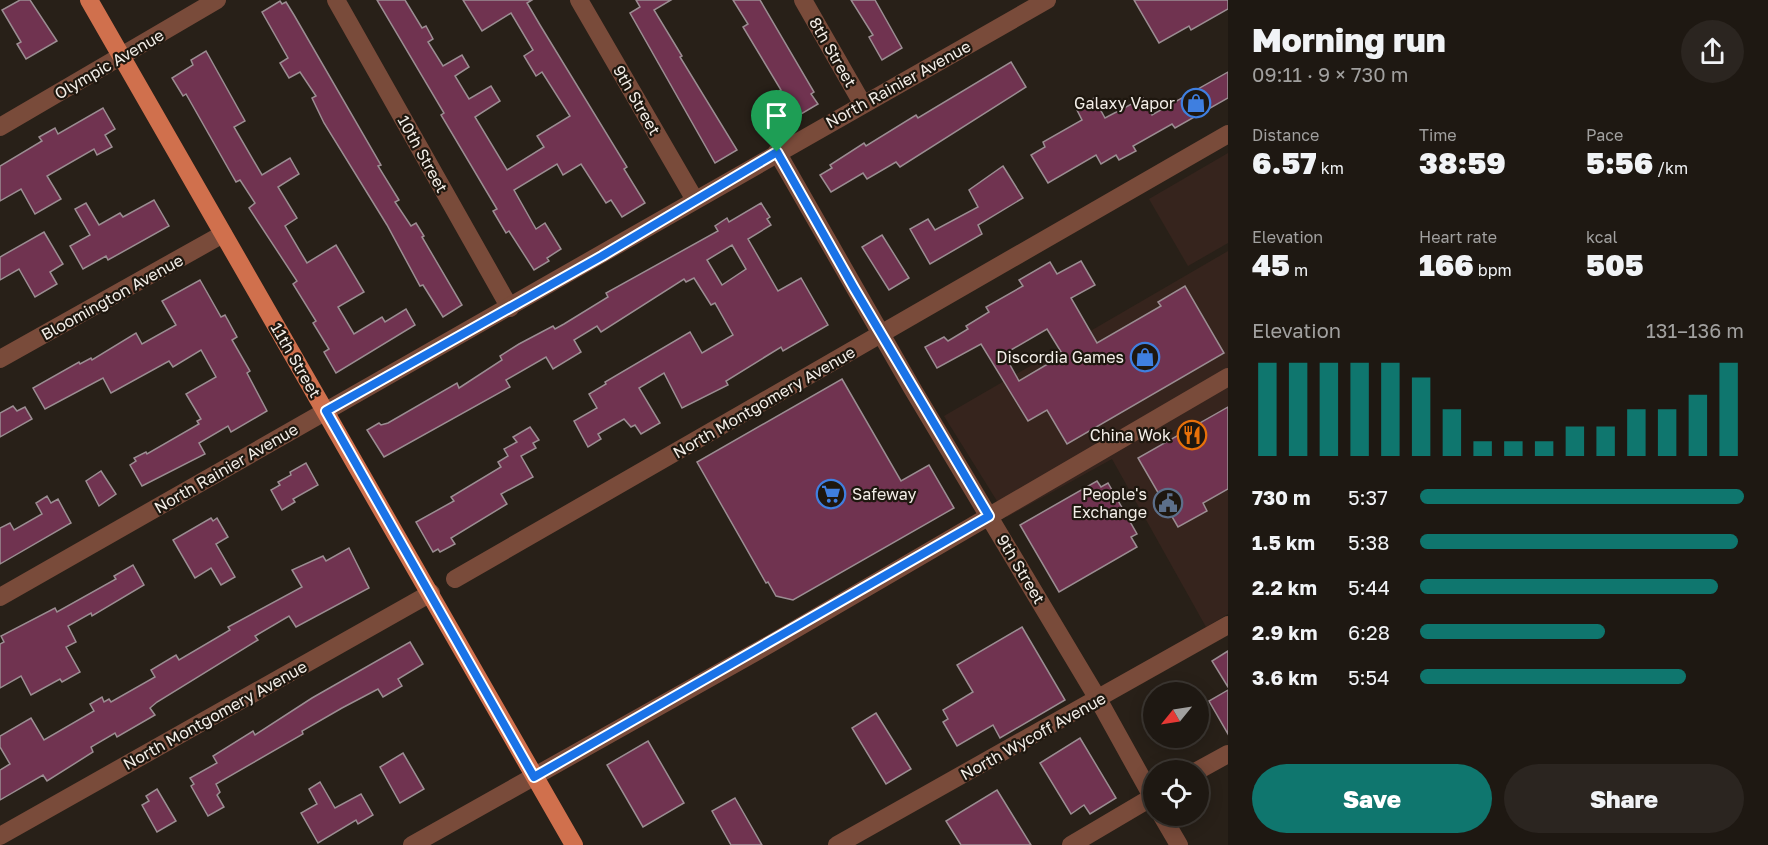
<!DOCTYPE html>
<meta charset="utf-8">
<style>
:root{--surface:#1e1812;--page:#2b2520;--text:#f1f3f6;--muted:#a1a09f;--line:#3c3732;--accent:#0f766e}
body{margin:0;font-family:"Golos Text",sans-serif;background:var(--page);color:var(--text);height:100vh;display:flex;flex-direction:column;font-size:22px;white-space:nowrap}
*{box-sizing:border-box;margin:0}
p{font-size:20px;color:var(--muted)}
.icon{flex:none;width:33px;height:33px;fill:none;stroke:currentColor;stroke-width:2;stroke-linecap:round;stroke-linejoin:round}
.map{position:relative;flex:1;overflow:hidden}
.side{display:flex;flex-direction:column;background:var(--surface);width:540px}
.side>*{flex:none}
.needle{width:39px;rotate:240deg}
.fabs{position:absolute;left:1143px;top:682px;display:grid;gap:12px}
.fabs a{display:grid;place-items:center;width:66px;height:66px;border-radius:50%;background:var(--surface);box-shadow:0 3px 15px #0003,0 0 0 2px var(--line);font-size:30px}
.pin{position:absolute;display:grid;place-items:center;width:51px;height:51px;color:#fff;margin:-62px -26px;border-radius:50% 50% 50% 0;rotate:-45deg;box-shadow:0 0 6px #0007}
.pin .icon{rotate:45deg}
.round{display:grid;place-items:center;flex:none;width:63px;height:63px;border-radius:32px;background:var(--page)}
.overview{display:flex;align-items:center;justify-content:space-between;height:102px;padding:0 24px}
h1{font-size:33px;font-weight:800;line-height:45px}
.figures{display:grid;grid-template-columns:repeat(3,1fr);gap:9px;height:102px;padding:6px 24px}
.figures div{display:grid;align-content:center}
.figures b{font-size:30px;font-weight:800}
.figures small{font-size:16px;font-weight:400}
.figures p{font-size:16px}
.chart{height:168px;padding:12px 24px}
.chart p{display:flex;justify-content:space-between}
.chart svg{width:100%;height:108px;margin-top:6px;stroke:var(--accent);stroke-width:6}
.cta{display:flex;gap:12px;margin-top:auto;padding:12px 24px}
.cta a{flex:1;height:69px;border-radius:36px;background:var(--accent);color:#fff;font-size:24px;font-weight:800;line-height:69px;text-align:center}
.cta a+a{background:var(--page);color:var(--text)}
ul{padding:0 24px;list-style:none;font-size:20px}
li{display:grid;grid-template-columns:96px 72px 1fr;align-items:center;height:45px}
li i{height:15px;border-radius:8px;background:var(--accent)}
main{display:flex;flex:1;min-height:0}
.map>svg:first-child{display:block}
.commercial{fill:#36241d}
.building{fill:#703350;stroke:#9b8d92;stroke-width:1.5;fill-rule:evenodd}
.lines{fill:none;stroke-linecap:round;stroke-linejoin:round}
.minor{stroke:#794b3a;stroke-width:18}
.major{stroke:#d0704d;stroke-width:18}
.route-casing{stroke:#fff;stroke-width:12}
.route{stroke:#1a73e8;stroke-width:8}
.labels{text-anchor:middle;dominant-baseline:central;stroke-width:4.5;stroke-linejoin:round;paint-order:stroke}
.street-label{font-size:16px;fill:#f3eee8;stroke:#1e170f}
.poi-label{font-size:16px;fill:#f3eee8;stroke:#1e170f;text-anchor:end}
</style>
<main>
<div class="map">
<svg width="1228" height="845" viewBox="0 0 1228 845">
<rect width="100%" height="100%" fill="#282018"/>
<g class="commercial">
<path d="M1228,153V243L1188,266L1149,199Z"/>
<path d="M1228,251V614L1206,627L1112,459L1007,517L944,416Z"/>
</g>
<g class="building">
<path d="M20,0H30L57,41L26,59L17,44L21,42L2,10Z"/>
<path d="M377,0H405L422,28L426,26L433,39L428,42L443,66L462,55L469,67L455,76L469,99L491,86L500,101L475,117L507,170L544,147L537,136L570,116L542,72L536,76L524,56L533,50L511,13L482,31L463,0H532L527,3L540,25L627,167L624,169L645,203L622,217L611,200L606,203L581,164L563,175L557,164L514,190L536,229L545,223L561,249L547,258L549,261L534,270L509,231L506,233L493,211L497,209L441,115L444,113Z"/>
<path d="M636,0H671L654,10L682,56L680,57L737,150L715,163L630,13L640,7Z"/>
<path d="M733,0H760L814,92L811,94L818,104L796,117L789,104L767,117L759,104L781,90L743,27L748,24Z"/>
<path d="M851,0H875L902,48L882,60L869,37L873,35Z"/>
<path d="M1134,0H1228V9L1191,30L1189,26L1159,43Z"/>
<path d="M280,1L282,4L286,2L294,15L381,165L378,166L399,200L395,202L411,226L416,223L424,236L422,237L462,305L443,317L423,285L420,286L387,225L324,123L312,98L316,96L300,72L289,78L280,63L288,58L262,12Z"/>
<path d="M206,51L245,121L234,127L262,175L290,158L299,174L278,187L297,218L285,226L307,263L336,245L364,292L338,307L354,334L382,317L385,322L406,309L415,325L336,373L324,352L329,349L313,323L316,321L293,284L297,281L249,208L255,203L240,180L236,182L186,94L183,96L172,78L193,65L191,60Z"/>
<path d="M1011,62L1026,87L900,167L896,162L867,179L863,173L831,192L820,175L832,168L830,165L864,143L866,146L916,115L918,118Z"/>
<path d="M1228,72V98L1175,128L1172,124L1133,146L1136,151L1119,160L1116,155L1101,164L1096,155L1048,183L1031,155L1045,147L1043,142L1082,120L1076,108L1094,98L1105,118L1143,98L1152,115Z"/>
<path d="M103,108L115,129L105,135L112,147L97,155L94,149L47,176L61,199L35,214L21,189L0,201V166L42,141L39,137L55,128L58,134Z"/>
<path d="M1003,166L1023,198L978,225L982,234L930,264L910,229L928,219L935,230L978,207L969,190Z"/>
<path d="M154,200L169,226L108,260L106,256L83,269L70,246L90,235L75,209L86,203L99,225L120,213L123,217Z"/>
<path d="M761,203L770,217L767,219L771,225L748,239L778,291L801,278L828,325L783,351L781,347L726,381L728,385L682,408L664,373L639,388L660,423L641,434L635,425L631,427L624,419L598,434L601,439L588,447L574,421L597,408L589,394L606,384L605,382L690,332L702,353L733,335L715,303L711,305L694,278L686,282L684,279L601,332L597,326L574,340L581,352L553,369L546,357L506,380L510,387L384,457L367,430L379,423L381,425L388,423L457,383L459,388L502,360L500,356L519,344L553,326L555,329L564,324L608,297L606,293L718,231L715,226L727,218L729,222ZM732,245L746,269L722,285L707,260Z"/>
<path d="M44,232L63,264L50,272L57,284L35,297L19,269L0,280V257Z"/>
<path d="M882,235L909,278L889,290L862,247Z"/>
<path d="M1081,261L1095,285L1071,298L1097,343L1161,306L1158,302L1185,286L1224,353L1067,444L1047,410L1028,421L981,344L937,368L925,347L944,337L948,341L968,329L966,326L989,312L986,307L1023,286L1019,280L1050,262L1057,274ZM1047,329L1063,355L1019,381L1004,354Z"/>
<path d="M200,280L221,317L225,315L237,337L232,340L250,371L247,373L267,411L231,432L228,426L199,443L205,454L142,486L130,465L136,461L134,458L146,452L147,454L199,424L197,421L201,419L186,394L216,377L201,350L173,367L169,361L111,393L103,378L45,409L33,388L79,362L80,364L91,358L92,360L136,333L142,344L176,325L162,301Z"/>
<path d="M842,379L901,481L929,465L954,508L793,600L776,596L768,582L766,583L697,462Z"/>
<path d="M13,406L17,411L25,407L32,419L0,437V413Z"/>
<path d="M1228,407V489L1203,503L1207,511L1178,527L1138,458Z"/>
<path d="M530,427L539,440L533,443L536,448L521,456L533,477L501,494L507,504L451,538L455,544L440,552L438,549L433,552L416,522L454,501L451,497L501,467L498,462L508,456L504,449L517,442L513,437Z"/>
<path d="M306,463L318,485L293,499L295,502L282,510L271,490L280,485L278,482L291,475L290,472Z"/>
<path d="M101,471L116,494L99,506L86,481Z"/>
<path d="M1097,481L1101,487L1108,483L1137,534L1131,537L1137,547L1059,592L1020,525Z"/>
<path d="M47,496L51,503L58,499L71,523L0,564V528L10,523L14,530L42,514L36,503Z"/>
<path d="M211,518L213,521L217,518L228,537L216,544L235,577L221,585L211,568L195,578L173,540Z"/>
<path d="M349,548L369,588L296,627L289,616L255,636L258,640L157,702L150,708L155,715L117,737L115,733L91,747L93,752L47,781L43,775L0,800V770L10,764L0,747V736L31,718L44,740L94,711L90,704L102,697L104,702L109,699L111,702L155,677L151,670L176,655L179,660L230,630L228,627L302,587L292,570L323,556L326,561Z"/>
<path d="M133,565L144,585L92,616L91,613L68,626L76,642L66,647L80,672L62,682L60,679L31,695L21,676L0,688V644L4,642L1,636L55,608L57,612L116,579L114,576Z"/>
<path d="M1022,627L1065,700L1000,738L993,725L957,746L943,722L948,719L943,710L973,692L957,665Z"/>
<path d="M410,642L423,664L398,679L402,686L383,697L378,689L342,708L302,731L303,734L216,784L220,792L217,795L224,807L208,816L191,786L194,784L190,778L217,763L213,756L253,731L255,735L312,698Z"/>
<path d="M1228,651V687L1212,661Z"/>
<path d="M1228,690V734L1209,701Z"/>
<path d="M876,713L911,769L886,784L852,728Z"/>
<path d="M1080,738L1116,798L1090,814L1084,805L1071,814L1040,763Z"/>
<path d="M648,741L684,803L643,827L607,765Z"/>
<path d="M403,753L424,789L400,803L380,767Z"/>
<path d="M320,782L335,808L361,794L373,815L358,824L356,820L318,843L301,813L317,804L309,789Z"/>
<path d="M157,789L176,821L157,832L142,805L149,801L146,796Z"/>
<path d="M997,790L1031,845H961L946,821Z"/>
<path d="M735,798L762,845H731L712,811Z"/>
</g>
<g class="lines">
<g class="minor">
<path d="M336,0L510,308"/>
<path d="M579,0L695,200"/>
<path d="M803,0L862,103"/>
<path d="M0,127L217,0"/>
<path d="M777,152L912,388L1098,699L1154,800"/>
<path d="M0,359L223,234"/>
<path d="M455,579L1228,134"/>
<path d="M0,597L1047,0"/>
<path d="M1197,771L1228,754"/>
<path d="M1162,816L1179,845"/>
<path d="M0,836L431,593"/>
<path d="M412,845L770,644L1228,377"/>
<path d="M837,845L1228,625"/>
<path d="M1071,845L1154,796"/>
</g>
<path class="major" d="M89,0L574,845"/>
</g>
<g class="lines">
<g class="route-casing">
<path id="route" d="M777,152L854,288L989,516L534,777L326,411L602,256Z"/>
</g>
<use href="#route" class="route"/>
</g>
<defs>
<g id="shop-ring" transform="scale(1.5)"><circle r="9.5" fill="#1e170f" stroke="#3f7fe0" stroke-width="1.5"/><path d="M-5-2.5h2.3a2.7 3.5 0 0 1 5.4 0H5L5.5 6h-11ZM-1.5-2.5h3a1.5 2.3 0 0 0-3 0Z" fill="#3f7fe0"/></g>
<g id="restaurant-ring" transform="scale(1.5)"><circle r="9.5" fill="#1e170f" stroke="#e8710a" stroke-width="1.5"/><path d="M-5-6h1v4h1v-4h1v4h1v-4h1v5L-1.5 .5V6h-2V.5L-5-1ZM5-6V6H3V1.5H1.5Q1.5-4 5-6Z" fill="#e8710a"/></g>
<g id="supermarket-ring" transform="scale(1.5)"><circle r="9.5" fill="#1e170f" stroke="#3f7fe0" stroke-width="1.5"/><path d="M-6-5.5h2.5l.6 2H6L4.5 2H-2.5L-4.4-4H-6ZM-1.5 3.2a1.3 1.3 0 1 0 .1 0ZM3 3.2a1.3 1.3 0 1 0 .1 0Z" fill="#3f7fe0"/></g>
<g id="civic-ring" transform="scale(1.5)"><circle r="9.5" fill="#1e170f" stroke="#5c6f8a" stroke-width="1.5"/><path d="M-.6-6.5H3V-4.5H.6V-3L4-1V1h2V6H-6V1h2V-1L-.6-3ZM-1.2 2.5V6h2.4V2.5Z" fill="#5c6f8a"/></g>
</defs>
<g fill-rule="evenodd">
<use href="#shop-ring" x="1196" y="103"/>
<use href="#shop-ring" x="1145" y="357"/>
<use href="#restaurant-ring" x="1192" y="435"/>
<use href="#supermarket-ring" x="831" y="494"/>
<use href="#civic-ring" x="1168" y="503"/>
</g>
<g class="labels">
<g class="street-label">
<text transform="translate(833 52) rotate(60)">8th Street</text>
<text transform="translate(109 64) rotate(-30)">Olympic Avenue</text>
<text transform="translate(898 84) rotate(-29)">North Rainier Avenue</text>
<text transform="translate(637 100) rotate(60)">9th Street</text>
<text transform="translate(423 154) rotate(61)">10th Street</text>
<text transform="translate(112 297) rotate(-29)">Bloomington Avenue</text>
<text transform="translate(296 360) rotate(60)">11th Street</text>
<text transform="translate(764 402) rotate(-30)">North Montgomery Avenue</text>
<text transform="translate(226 468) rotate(-30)">North Rainier Avenue</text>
<text transform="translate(1021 569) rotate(59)">9th Street</text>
<text transform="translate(215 715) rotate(-29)">North Montgomery Avenue</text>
<text transform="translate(1033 736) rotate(-29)">North Wycoff Avenue</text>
</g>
<g class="poi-label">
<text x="1175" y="103">Galaxy Vapor</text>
<text x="1124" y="357">Discordia Games</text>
<text x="1171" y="435">China Wok</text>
<text x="852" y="494" text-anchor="start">Safeway</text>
<text x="1147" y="494">People's<tspan x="1147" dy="18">Exchange</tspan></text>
</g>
</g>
</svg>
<div class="fabs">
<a><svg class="needle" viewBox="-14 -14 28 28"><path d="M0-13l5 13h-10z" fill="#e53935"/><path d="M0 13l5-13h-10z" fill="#a1a09f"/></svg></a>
<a><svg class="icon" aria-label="locate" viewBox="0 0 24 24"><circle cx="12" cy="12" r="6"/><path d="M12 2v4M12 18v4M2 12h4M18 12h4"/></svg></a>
</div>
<div class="pin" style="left:777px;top:152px;background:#1e9e55"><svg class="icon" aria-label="arrive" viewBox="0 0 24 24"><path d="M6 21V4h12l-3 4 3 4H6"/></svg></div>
</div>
<section class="side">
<div class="overview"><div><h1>Morning run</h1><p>09:11 · 9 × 730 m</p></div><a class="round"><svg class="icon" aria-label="share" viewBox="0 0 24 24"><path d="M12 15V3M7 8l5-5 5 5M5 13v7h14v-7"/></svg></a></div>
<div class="figures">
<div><p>Distance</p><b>6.57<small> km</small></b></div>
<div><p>Time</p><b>38:59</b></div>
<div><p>Pace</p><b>5:56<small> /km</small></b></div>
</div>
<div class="figures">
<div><p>Elevation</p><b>45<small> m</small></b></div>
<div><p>Heart rate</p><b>166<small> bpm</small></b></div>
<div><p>kcal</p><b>505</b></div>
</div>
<div class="chart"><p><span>Elevation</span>131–136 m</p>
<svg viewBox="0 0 160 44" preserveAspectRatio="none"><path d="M5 44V6M15 44V6M25 44V6M35 44V6M45 44V6M55 44V12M65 44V25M75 44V38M85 44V38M95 44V38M105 44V32M115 44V32M125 44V25M135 44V25M145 44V19M155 44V6"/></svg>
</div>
<ul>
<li><b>730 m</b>5:37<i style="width:100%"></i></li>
<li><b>1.5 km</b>5:38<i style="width:98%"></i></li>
<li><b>2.2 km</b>5:44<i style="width:92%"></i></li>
<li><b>2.9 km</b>6:28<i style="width:57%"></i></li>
<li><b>3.6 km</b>5:54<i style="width:82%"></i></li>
</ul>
<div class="cta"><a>Save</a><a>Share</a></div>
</section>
</main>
